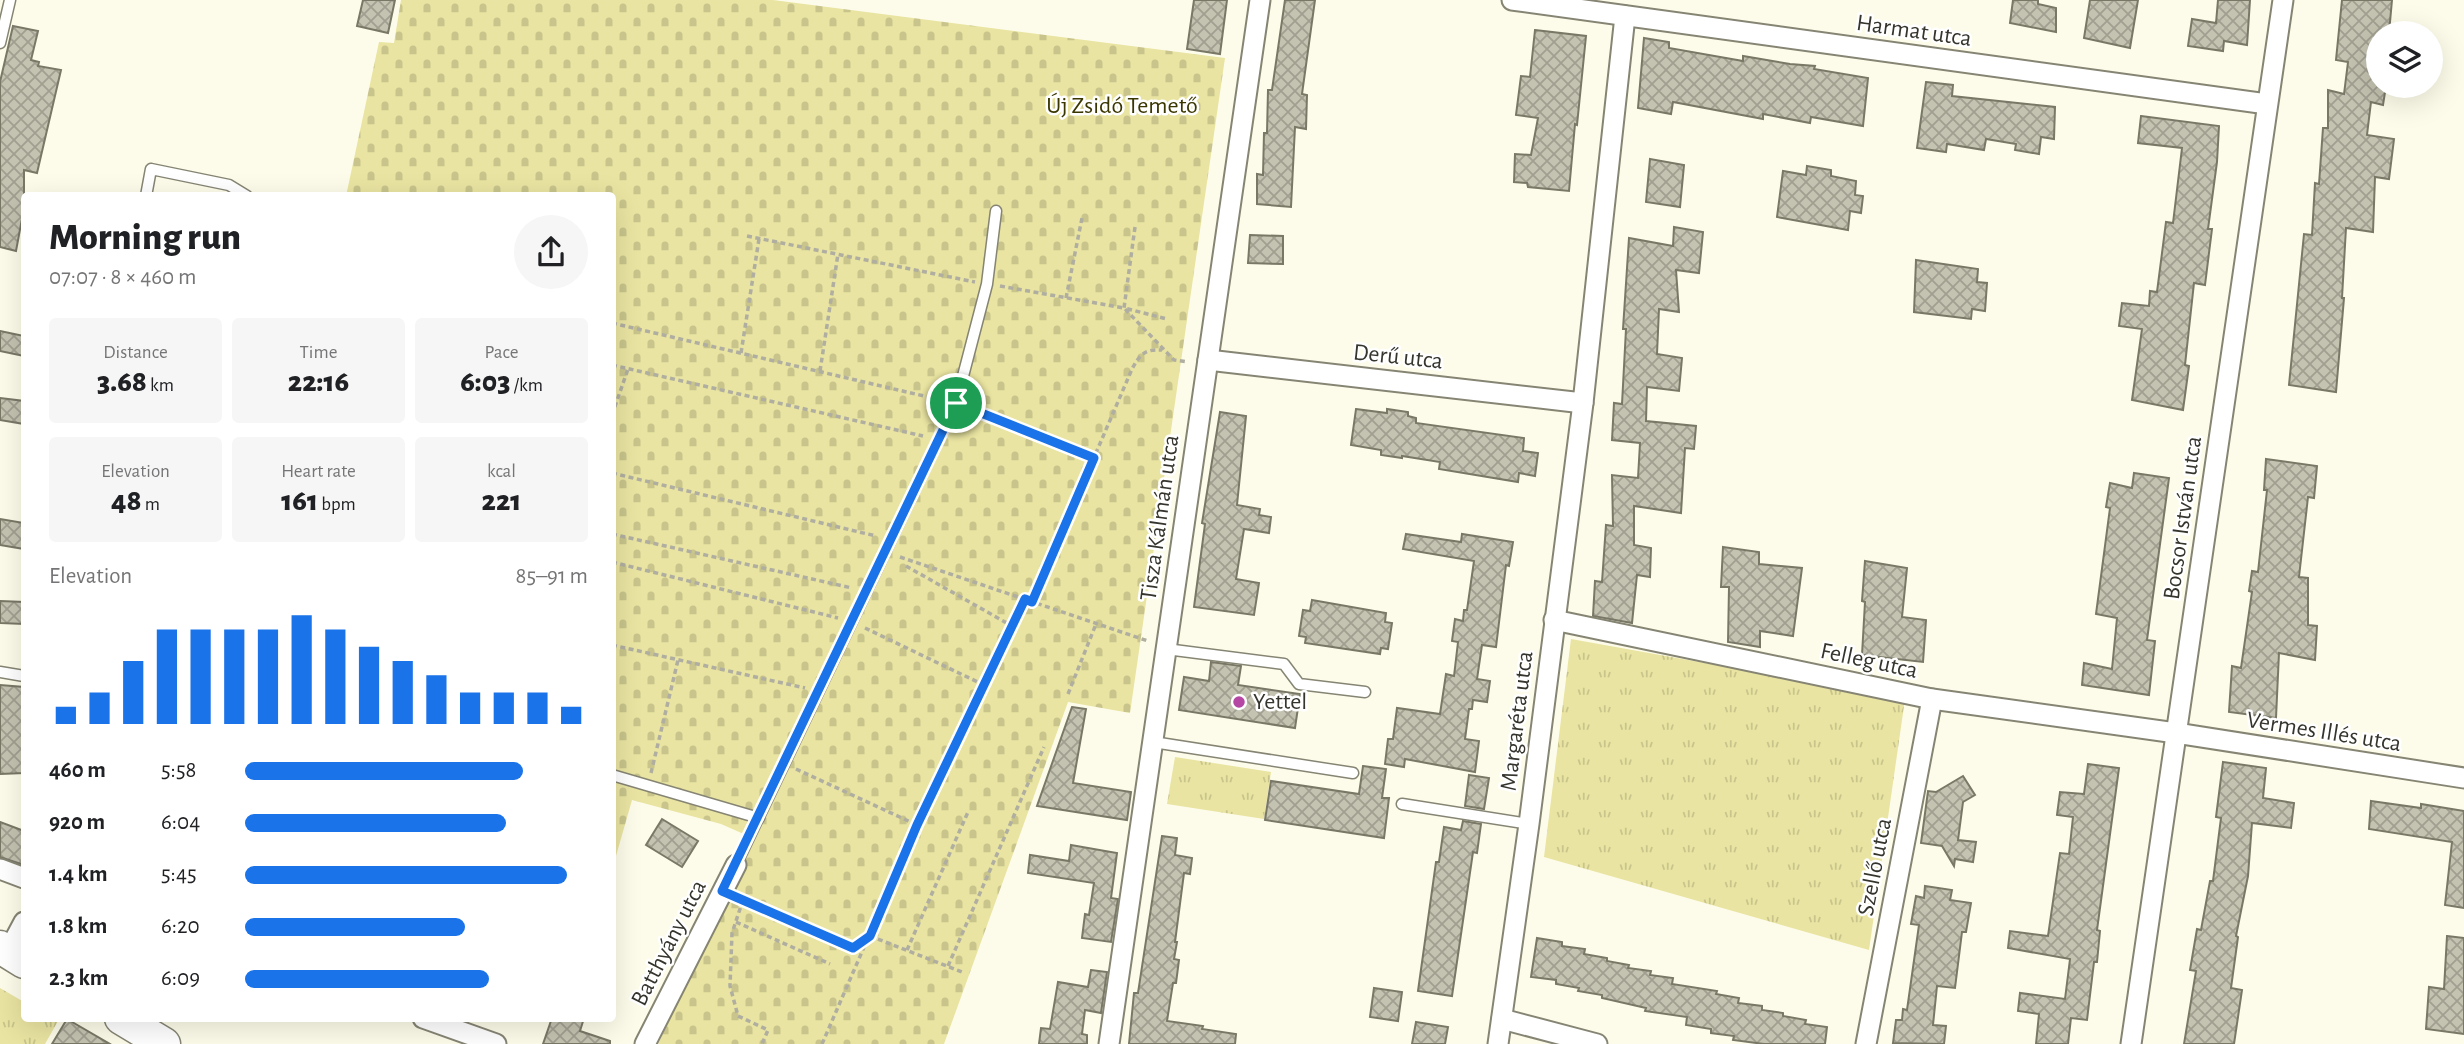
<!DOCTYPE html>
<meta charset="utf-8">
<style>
:root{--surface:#fff;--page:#f6f6f6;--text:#202124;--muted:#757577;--accent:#1a73e8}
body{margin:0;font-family:"Alegreya Sans",sans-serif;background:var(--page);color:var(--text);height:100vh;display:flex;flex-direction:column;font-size:26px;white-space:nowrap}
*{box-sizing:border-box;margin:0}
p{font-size:23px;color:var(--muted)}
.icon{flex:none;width:38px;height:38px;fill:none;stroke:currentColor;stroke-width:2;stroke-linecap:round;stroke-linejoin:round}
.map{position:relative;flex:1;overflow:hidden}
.panel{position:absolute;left:21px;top:192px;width:595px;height:830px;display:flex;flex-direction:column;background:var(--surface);border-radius:7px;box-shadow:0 7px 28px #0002}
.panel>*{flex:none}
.controls{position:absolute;left:2366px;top:21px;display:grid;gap:14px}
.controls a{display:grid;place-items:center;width:77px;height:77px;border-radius:50%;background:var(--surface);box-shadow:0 7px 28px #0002;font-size:35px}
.pin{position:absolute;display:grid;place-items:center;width:60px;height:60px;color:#fff;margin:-30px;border:4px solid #fff;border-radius:50%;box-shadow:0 2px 7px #0007}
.round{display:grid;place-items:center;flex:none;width:74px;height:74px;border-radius:37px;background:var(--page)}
.headline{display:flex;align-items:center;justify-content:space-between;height:119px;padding:0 28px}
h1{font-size:38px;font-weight:800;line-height:52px}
.metrics{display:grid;grid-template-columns:repeat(3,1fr);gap:10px;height:119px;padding:7px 28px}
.metrics div{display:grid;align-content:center;border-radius:7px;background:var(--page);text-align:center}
.metrics b{font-size:30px;font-weight:800}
.metrics small{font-size:19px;font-weight:400}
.metrics p{font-size:19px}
.chart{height:196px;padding:14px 28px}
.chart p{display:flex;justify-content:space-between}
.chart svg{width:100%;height:126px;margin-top:7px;stroke:var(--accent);stroke-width:6}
ul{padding:0 28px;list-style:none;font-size:23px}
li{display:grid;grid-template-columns:112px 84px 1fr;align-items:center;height:52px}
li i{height:18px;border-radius:9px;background:var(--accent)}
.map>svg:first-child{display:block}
.grass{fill:url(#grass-tufts)}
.cemetery{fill:url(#cemetery-stones)}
.building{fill:url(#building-cross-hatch);stroke:#797867;stroke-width:2}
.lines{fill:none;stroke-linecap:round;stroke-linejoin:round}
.lane-casing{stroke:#868574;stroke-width:13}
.street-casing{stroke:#868574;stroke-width:23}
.primary-casing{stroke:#868574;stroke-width:35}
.path{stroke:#afaea0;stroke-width:3.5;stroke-dasharray:5 3.5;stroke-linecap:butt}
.lane{stroke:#fff;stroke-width:10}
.street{stroke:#fff;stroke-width:19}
.primary{stroke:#fff;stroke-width:32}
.route-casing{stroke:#fff;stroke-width:14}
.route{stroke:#1a73e8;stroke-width:9}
.poi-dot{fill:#b546a4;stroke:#fff;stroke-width:2.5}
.labels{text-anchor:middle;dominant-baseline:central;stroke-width:5;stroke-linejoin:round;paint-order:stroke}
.street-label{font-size:24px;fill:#35342d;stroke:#fff}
.park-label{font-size:24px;fill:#3a3600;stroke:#fff}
.poi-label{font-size:24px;fill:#35342d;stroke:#fff;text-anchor:start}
</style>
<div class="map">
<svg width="2464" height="1044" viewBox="0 0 2464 1044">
<defs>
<pattern id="grass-tufts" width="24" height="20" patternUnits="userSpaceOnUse" patternTransform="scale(1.75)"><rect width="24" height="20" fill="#e9e4a1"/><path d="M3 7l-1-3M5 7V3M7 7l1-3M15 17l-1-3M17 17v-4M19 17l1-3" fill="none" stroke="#c8c48b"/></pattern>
<pattern id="cemetery-stones" width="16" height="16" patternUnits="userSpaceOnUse" patternTransform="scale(1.75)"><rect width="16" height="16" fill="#e9e4a1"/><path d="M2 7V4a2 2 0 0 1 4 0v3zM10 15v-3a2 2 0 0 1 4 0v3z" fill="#c8c48b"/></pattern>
<pattern id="building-cross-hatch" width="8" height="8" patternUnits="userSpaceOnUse" patternTransform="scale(1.75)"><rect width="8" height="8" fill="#c4c3b1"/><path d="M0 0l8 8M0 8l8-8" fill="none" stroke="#a09f90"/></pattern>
</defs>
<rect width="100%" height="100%" fill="#fdfcea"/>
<g class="grass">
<path d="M1571,639L1905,699L1869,950L1544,857Z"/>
<path d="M1175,757L1271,772L1264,819L1167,804Z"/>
<path d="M0,988L24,1002V1018L53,1019L58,1021L45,1044H0Z"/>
</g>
<path class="cemetery" d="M401,0H773L1225,58L1130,713L1068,702L944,1044H658L755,839L721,824L632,800L614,863L613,862L612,196H346L379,42L394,43Z"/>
<g class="building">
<path d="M363,0H395L388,33L357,26Z"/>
<path d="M1194,0H1227L1220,54L1187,49Z"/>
<path d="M1285,0H1315L1302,94L1307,95L1306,129L1295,127L1291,207L1257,204V174L1263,175L1264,133H1267L1268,90H1272Z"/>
<path d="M2013,0H2038V4L2056,8V32L2010,23Z"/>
<path d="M2090,0H2138L2130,48L2084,38Z"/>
<path d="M2218,0H2250L2247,45L2224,41L2223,51L2188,46L2192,19L2216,23Z"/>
<path d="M2342,0H2392L2389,33H2378V86H2386L2383,105L2371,102L2367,135L2394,139L2389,179L2375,177L2373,232L2346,228L2342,298H2344L2336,392L2289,385L2304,234L2312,235L2315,183L2319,184L2323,128H2328V90L2344,94L2348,62L2336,60Z"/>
<path d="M13,26L38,31L31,60L39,62L38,66L61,70L37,173L24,170V208L16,251L0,247V82Z"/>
<path d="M1535,30L1586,36L1577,125L1575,124L1569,191L1528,187L1527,183L1514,182L1515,154L1531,155L1538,118L1516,115L1521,76L1530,77Z"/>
<path d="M1644,38L1669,42V48L1743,61V56L1790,64L1815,66L1814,69L1868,78L1863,126L1811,117L1810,123L1763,114V119L1673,102L1671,114L1638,108Z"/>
<path d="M1926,82L1953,85L1952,96L2055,107L2054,139L2041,137L2039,154L2015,150L2016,144L1986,139L1984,150L1947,144L1946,152L1917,148Z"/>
<path d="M2141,116L2219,126L2217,162L2208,229H2212L2205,285L2194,283L2185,365L2189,366L2183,410L2132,400L2142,329L2119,326L2122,303L2149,306L2150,291L2157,292L2166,222L2173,223L2182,148L2138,143Z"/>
<path d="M1650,159L1684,165L1680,207L1646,202Z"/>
<path d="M1807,166L1831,170V176L1856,181L1855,195L1863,196L1861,213L1850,211L1848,230L1777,217L1783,171L1806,175Z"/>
<path d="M1674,227L1703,232L1699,273L1676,270L1679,312L1659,309L1657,354L1682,358L1679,391L1647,387L1646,421L1696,426L1694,449L1685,448L1681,513L1634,506V545L1651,548L1650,577L1637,575L1632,623L1593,616L1595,581L1602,582L1606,525L1613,526L1612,475L1638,478L1640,443L1612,440L1614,403L1622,404L1626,329H1623L1629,238L1673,246Z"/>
<path d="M1250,235L1283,236V264L1248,263Z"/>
<path d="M1916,260L1978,269L1977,282L1987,283L1985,311L1972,309L1971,319L1914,312Z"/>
<path d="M0,331L24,336V356L0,351Z"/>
<path d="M0,398L24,401V424L0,420Z"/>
<path d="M1356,409L1387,413V409L1408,412V416L1416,418V423L1524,438L1523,451L1538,453L1535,476L1519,473L1518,482L1439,469L1440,462L1402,456V458L1381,455V450L1351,445Z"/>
<path d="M1220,412L1246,416L1237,505L1260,509L1259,515L1271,517L1269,533L1244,529L1236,579L1259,583L1254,615L1194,607L1205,524L1202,523Z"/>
<path d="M2266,459L2317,466L2314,498L2308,497L2299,577L2308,578V625L2317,626L2315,660L2279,653L2276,718L2229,712L2232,666L2241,668L2252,592L2249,591L2252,571L2258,572L2267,490H2264Z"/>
<path d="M2134,473L2169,478L2147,640L2155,641L2149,695L2082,685L2084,663L2112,669L2117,618L2096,614L2110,508L2106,507L2110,483L2132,488Z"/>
<path d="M0,519L24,523V549L0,545Z"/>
<path d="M1406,534L1461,542L1462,534L1513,542L1509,566L1506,565L1496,647L1482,645L1477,679L1490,681L1487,702L1473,700L1472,709H1469L1465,739L1479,741L1475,772L1405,759L1404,767L1385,764L1388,739H1393L1397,708L1440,714L1446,674L1454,676L1458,642L1452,641L1455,619L1463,621L1464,610H1467L1474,561L1403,549Z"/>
<path d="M1723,547L1759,552V564L1802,568L1793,636L1760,631V647L1728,642L1729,587H1721Z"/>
<path d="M1865,561L1907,568L1902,617L1926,620L1923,662L1862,655L1865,602L1862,601Z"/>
<path d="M1312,600L1386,613L1385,622L1392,623L1388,649L1381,648L1380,654L1305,643L1306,637L1299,636L1303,610L1310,611Z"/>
<path d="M0,601L24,602V624L0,623Z"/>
<path d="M1211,662L1241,666L1238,685L1300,694L1295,728L1179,710L1184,677L1209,681Z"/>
<path d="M0,685L24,687V773L0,774Z"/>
<path d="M1072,707L1086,709L1073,783L1131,792L1127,820L1037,806Z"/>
<path d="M2223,762L2266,768L2263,798L2294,803L2291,828L2252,823L2248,876L2236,936L2238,937L2231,988L2242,990L2234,1044H2184L2196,971L2190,970L2197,929L2201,930L2210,881H2213L2221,818L2216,817Z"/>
<path d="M2088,764L2119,768L2097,930L2100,931L2097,962H2094L2087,1020L2071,1018L2068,1044H2036L2039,1014L2018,1011L2020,993L2065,999L2070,959L2008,948L2010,931L2048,936L2060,853L2069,854L2073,817L2057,815L2060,792L2084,794Z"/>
<path d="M1363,766L1386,769L1382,798H1389L1384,838L1265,820L1271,781L1359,794Z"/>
<path d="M1469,775L1489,778L1484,809L1465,806Z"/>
<path d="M1963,776L1975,795L1963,802L1958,840L1976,842L1973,862L1955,859L1954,866L1942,846L1921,843L1928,791L1936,792Z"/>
<path d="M2371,801L2421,808V804L2464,811V908L2445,905L2452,842L2369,829Z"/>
<path d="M662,819L698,841L682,867L646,845Z"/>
<path d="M1463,821L1481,824L1477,853L1473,852L1452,996L1418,991L1436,862H1439L1444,827L1461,830Z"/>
<path d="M0,822L24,831V865L0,857Z"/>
<path d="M1162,836L1177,838L1175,855L1192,858L1190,874L1184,873L1175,942H1177L1174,959L1179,960L1176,983H1173L1167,1021L1203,1026L1202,1029L1236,1034L1235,1044H1129L1134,993H1138Z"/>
<path d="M1071,845L1117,853L1111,898L1118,899L1111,942L1082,938L1085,914L1089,915L1094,883L1028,873L1030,855L1069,861Z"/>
<path d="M1925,886L1952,890L1950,900L1971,903L1966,932H1962L1955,988L1937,986L1933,1025L1946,1026L1944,1044L1893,1043L1896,1020H1902L1903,1009L1907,1010L1919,925L1911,924L1916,896L1924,898Z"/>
<path d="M2447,936L2464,938V1034L2426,1029L2429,987L2444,989Z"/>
<path d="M1537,938L1562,942V946L1585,949L1584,954L1607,958V961L1629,965L1628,968L1651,971L1650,975L1673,978L1672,984L1717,991L1716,994L1739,998L1738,1003L1762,1006V1010L1783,1013V1016L1806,1020L1805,1024L1827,1027L1825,1044H1764L1733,1040L1734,1036L1711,1033V1029L1686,1025L1687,1017L1645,1011L1646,1008L1602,998V995L1578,991L1579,988L1556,984V980L1531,977Z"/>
<path d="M1091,970L1107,972L1101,1013L1085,1010L1082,1034L1087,1035V1044H1039L1041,1028L1050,1029L1058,982L1088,987Z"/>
<path d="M1374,988L1402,992L1398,1021L1370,1017Z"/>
<path d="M552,1018H584L580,1031L610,1041V1044H543Z"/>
<path d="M67,1019L110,1044H52Z"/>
<path d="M1416,1022L1448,1027L1445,1044H1412Z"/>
</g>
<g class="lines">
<g class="lane-casing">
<g id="lane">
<path d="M0,43L10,0"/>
<path d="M146,196L151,169L229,185L247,196"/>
<path d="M1166,649L1284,664L1299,684L1365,692"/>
<path d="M0,672L24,676"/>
<path d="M1153,742L1353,773"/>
<path d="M612,775L759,818"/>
<path d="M1402,804L1529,824"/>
<path d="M736,865L956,403L987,284L996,211"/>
</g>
</g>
<g class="street-casing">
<g id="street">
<path d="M1512,0L2267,104"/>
<path d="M1208,360L1583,403"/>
<path d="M1554,620L1932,699L2176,733L2464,778"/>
<path d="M0,869L24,878"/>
<path d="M8,952L24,922"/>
<path d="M423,1018L496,1044"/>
<path d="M1502,1019L1597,1044"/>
<path d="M645,1044L736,865"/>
<path d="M1109,1044L1260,0"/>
<path d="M1498,1044L1529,824L1583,403L1625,16"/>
<path d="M1866,1044L1932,699"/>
<path d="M2131,1044L2283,0"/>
</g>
</g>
<g class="primary-casing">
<g id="primary">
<path d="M0,947L24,962"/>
<path d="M121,1018L164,1044"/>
</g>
</g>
<g class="path">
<path d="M1135,227L1124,308L1167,319"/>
<path d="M747,236L975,282"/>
<path d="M1000,286L1124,308L1174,360L1188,362"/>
<path d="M1066,298L1082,218"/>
<path d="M612,323L941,400"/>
<path d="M741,353L759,239"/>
<path d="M612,365L923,436"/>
<path d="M820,371L838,254"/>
<path d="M969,408L1100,461"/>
<path d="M612,415L628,369"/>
<path d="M612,473L876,536"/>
<path d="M612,534L852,588"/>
<path d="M900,557L1148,641"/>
<path d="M612,562L838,618"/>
<path d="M906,566L1012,626"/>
<path d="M1032,602L1132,369C1140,354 1145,349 1162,350"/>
<path d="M865,628L984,685"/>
<path d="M612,645L805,688"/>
<path d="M1068,694L1096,624"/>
<path d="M796,769L917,825"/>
<path d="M651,773L678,660"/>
<path d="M740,898L854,948L870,936L962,972"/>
<path d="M743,900L732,933L730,986L738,1016L768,1030L762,1044"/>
<path d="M736,922L830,964"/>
<path d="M907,950L968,812"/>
<path d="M948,966L1044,747"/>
<path d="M822,1044L917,825L1025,599"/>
</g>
<use href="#lane" class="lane"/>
<use href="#street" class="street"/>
<use href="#primary" class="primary"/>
</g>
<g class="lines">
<g class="route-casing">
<path id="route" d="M956,403L1094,458L1032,602L1025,599L917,825L870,936L853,948L722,891Z"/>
</g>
<use href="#route" class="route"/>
</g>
<circle class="poi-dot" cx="1239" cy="702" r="7"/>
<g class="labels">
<g class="street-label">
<text transform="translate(1914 31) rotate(8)">Harmat utca</text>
<text transform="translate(1398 357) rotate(6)">Derű utca</text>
<text transform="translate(1160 518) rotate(-82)">Tisza Kálmán utca</text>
<text transform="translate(2183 518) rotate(-82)">Bocsor István utca</text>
<text transform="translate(1869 661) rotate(12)">Felleg utca</text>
<text transform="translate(1517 721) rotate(-83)">Margaréta utca</text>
<text transform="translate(2324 732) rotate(9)">Vermes Illés utca</text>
<text transform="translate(1875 867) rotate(-79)">Szellő utca</text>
<text transform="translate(669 943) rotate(-63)">Batthyány utca</text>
</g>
<g class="park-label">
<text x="1122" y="106">Új Zsidó Temető</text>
</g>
<g class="poi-label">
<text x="1253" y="702">Yettel</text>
</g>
</g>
</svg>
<div class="controls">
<a><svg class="icon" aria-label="layers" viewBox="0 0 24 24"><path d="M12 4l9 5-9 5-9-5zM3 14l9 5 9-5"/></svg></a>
</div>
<div class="pin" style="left:956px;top:403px;background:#1e9e55"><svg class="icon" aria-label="arrive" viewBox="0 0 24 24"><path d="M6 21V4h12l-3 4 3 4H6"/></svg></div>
<section class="panel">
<div class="headline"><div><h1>Morning run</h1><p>07:07 · 8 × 460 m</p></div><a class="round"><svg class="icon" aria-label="share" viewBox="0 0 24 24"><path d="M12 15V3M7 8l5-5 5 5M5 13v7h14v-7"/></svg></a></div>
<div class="metrics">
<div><p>Distance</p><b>3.68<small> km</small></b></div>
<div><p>Time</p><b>22:16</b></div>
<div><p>Pace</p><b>6:03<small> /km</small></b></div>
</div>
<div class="metrics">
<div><p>Elevation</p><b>48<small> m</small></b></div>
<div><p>Heart rate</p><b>161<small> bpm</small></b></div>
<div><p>kcal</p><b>221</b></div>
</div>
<div class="chart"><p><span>Elevation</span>85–91 m</p>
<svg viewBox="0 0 160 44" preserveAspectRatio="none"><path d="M5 44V38M15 44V33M25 44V22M35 44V11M45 44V11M55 44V11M65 44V11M75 44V6M85 44V11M95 44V17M105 44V22M115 44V27M125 44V33M135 44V33M145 44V33M155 44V38"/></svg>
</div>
<ul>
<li><b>460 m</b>5:58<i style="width:81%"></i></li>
<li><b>920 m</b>6:04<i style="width:76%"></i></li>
<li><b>1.4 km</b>5:45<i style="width:94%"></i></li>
<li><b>1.8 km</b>6:20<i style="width:64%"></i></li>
<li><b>2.3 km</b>6:09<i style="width:71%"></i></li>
</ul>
</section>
</div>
